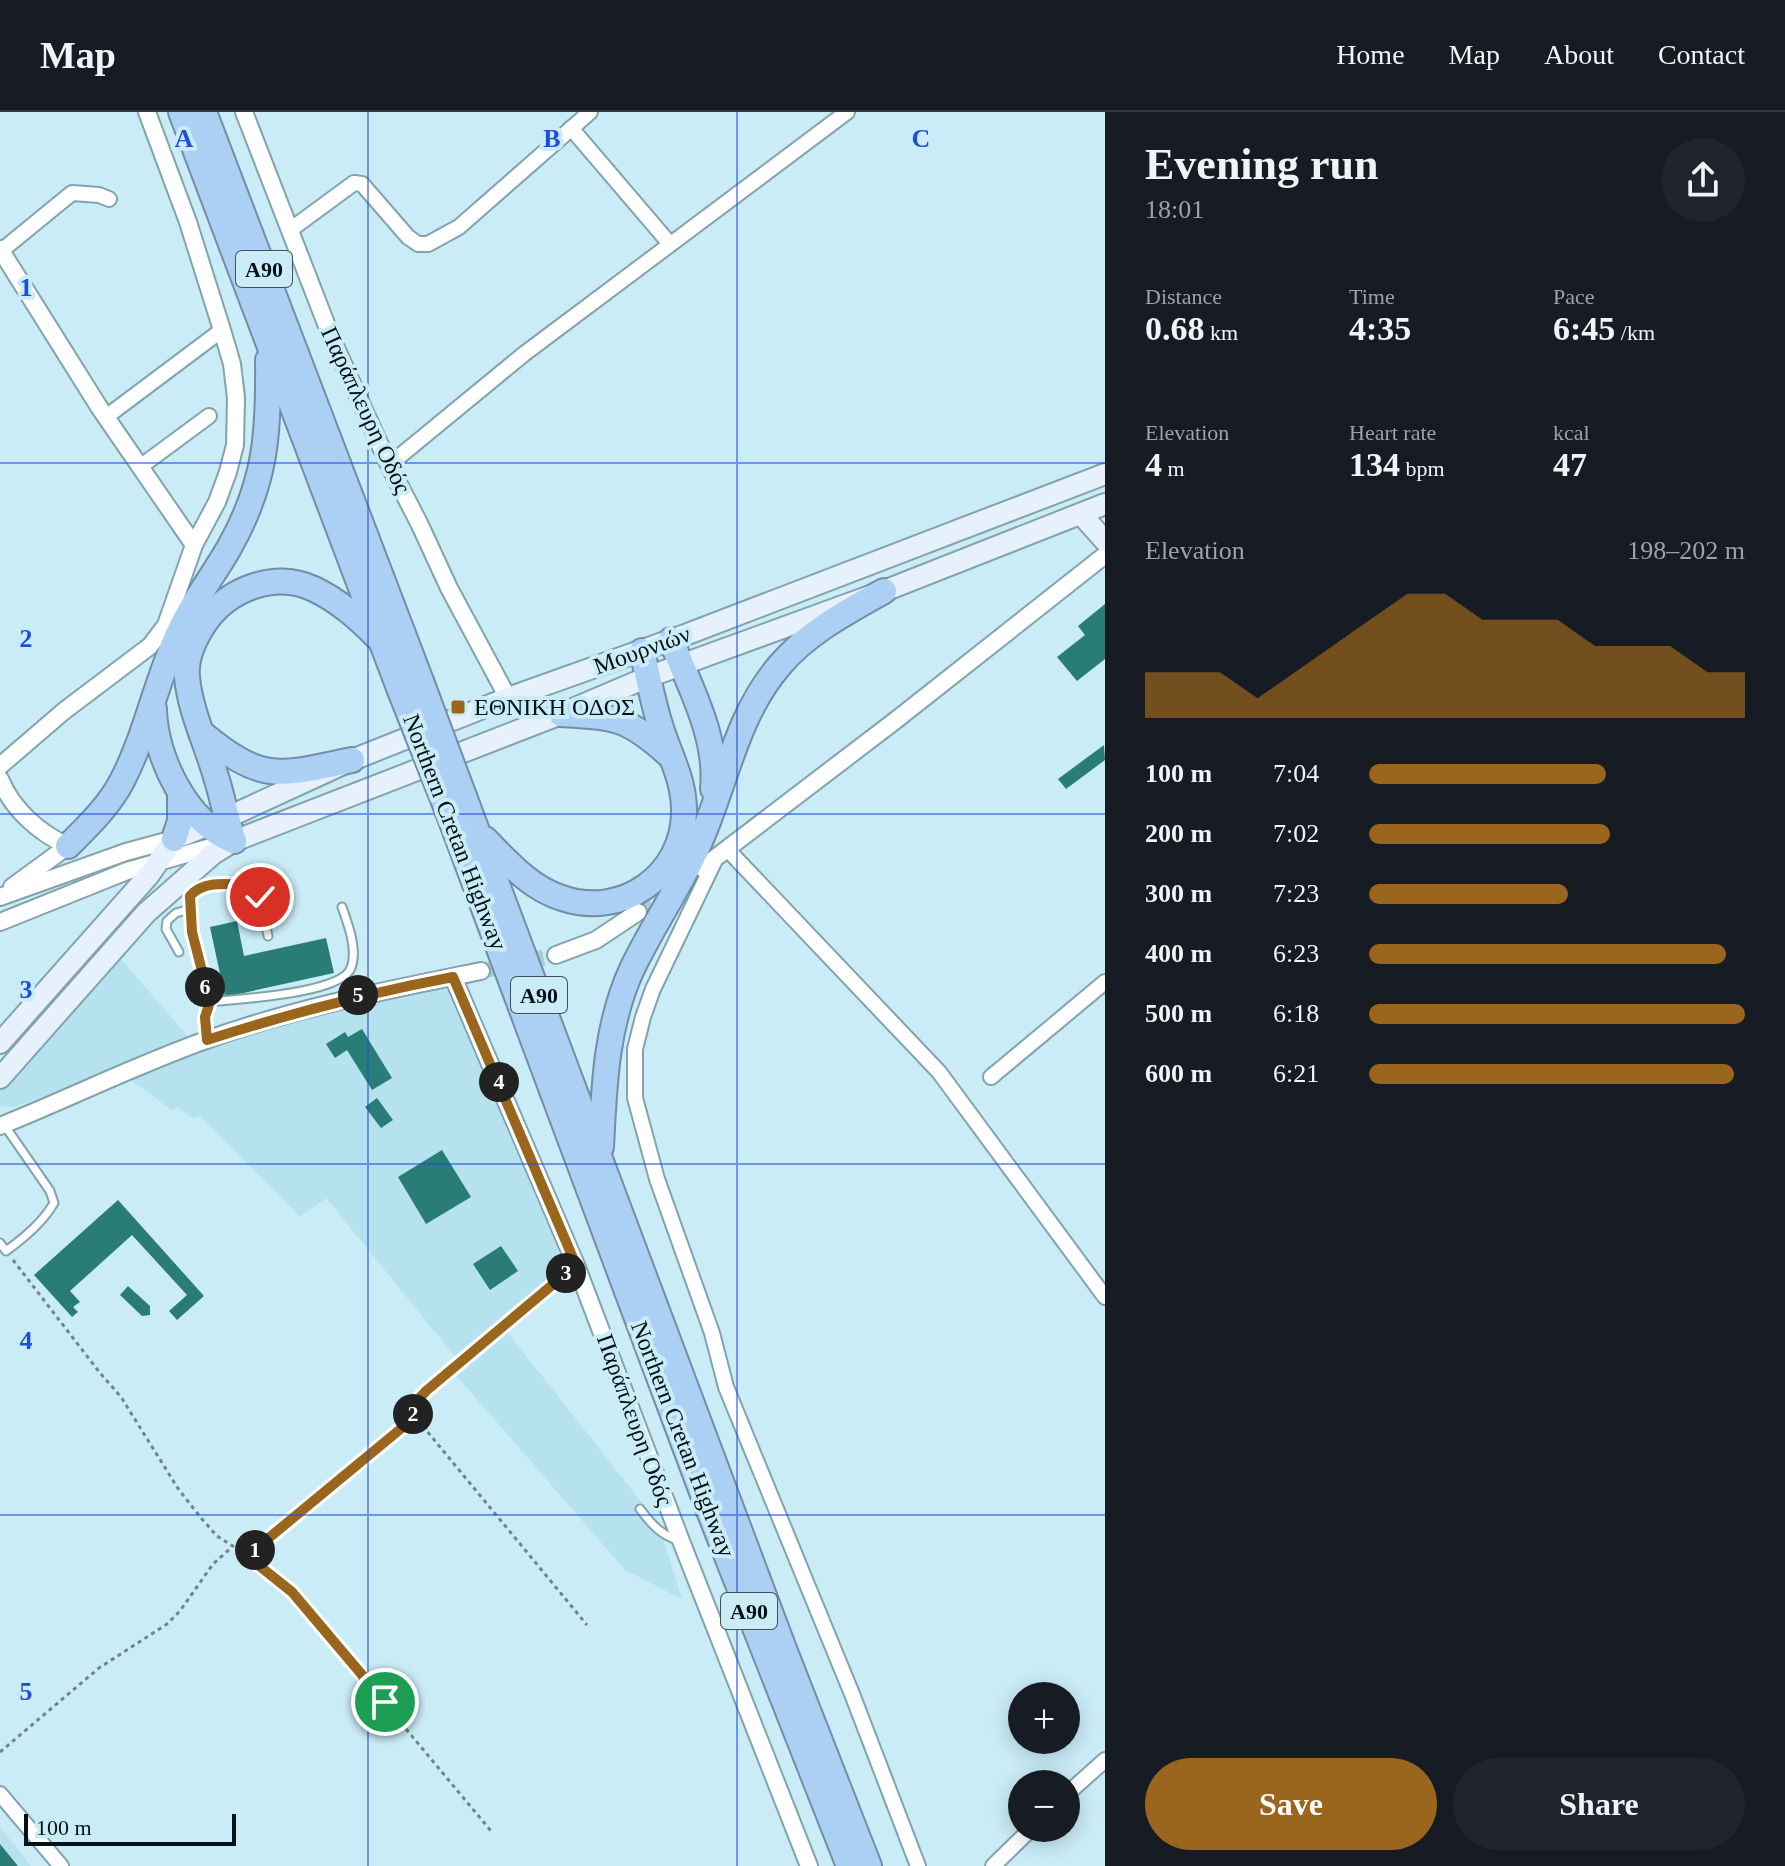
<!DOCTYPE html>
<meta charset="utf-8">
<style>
:root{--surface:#171b24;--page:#20242c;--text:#f1f3f6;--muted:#9ea1a6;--line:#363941;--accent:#9a651c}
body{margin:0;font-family:"Times New Roman",serif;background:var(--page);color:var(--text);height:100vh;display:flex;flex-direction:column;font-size:30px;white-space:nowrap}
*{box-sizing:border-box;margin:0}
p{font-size:26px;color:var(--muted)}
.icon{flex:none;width:44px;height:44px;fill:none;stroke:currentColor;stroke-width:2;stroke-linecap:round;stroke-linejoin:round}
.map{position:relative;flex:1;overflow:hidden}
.drawer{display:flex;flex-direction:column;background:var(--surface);width:680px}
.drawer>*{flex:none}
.buttons{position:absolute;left:1008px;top:1570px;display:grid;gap:16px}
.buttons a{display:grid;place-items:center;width:72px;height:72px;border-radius:50%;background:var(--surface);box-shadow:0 4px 20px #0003;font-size:40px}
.scale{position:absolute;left:24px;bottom:20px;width:212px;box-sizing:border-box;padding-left:8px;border:4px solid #051114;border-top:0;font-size:22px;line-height:28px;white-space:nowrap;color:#051114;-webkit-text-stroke:6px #caecf7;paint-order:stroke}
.pin{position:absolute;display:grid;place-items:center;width:68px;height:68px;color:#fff;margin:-34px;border:4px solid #fff;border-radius:50%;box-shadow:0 2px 8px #0007}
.km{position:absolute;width:40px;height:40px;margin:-20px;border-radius:50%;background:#222;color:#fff;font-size:22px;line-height:40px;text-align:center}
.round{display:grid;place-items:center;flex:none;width:84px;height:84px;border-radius:42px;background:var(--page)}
.summary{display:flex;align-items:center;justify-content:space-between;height:136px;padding:0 40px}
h1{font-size:44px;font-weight:700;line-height:60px}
.figures{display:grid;grid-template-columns:repeat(3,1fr);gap:12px;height:136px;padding:8px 40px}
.figures div{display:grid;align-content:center}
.figures b{font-size:34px;font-weight:700}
.figures small{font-size:22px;font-weight:400}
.figures p{font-size:22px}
.chart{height:224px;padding:16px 40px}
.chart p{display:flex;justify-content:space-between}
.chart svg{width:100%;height:144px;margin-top:8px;fill:var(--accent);opacity:.7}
.button{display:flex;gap:16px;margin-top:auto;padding:16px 40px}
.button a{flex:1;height:92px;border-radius:48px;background:var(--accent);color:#fff;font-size:32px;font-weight:700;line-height:92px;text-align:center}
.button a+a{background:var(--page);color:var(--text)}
ul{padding:0 40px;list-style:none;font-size:26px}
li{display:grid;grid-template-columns:128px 96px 1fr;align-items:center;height:60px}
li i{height:20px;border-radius:10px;background:var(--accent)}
header{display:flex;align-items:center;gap:48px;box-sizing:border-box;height:112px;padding:0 40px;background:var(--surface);border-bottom:2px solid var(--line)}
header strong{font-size:38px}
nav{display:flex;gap:44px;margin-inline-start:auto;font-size:28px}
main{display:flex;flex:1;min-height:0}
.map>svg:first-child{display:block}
.built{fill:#b6e2ef}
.building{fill:#2a7c76}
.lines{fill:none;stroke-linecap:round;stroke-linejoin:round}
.tertiary-tunnel{stroke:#accbd5;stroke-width:16;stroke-dasharray:16 8;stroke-linecap:butt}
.service-casing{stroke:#82a3ac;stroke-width:11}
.minor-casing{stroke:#82a3ac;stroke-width:18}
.tertiary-casing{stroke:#82a3ac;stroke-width:20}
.secondary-casing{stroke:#82a3ac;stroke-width:24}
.motorway-casing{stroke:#728da5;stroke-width:28}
.path{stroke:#6e858c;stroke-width:3;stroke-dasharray:4 4;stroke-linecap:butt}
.service{stroke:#fff;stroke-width:7}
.minor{stroke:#fff;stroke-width:14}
.tertiary{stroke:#fff;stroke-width:16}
.secondary{stroke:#e6f1fb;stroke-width:20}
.motorway{stroke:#acd0f3;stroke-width:24}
.motorway-bridge-casing{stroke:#728da5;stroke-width:28;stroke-linecap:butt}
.motorway-bridge{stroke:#acd0f3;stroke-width:24}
.route-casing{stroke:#fff;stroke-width:16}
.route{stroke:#9a651c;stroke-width:10}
.grid{fill:none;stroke:#1d4ed8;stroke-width:2;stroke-opacity:0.55}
.poi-dot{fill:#9a651c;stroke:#caecf7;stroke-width:3}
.labels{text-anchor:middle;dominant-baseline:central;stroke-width:8;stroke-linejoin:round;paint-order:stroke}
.shield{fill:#caecf7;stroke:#405358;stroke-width:2}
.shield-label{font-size:22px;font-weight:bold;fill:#051114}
.street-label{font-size:24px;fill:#051114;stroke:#caecf7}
.poi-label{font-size:24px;fill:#051114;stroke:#caecf7;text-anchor:start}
.grid-label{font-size:26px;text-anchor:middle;font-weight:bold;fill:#1d4ed8;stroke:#caecf7;stroke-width:8;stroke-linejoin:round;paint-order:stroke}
</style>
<header>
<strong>Map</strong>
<nav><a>Home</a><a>Map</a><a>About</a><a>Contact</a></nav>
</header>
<main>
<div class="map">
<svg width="1105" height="1754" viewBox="0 0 1105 1754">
<rect width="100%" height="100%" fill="#caecf7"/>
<g class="built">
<path d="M116,841L198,936L379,884L447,875L566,1156L501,1212L658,1411L682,1487L625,1458L453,1260L461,1252L326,1086L300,1105L200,1004L192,1006L177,995L173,999L116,957L15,995L0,994V972Z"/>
<path d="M0,1715L31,1754H0Z"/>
</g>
<g class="building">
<path d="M1105,492V547L1077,569L1057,545L1085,523L1078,514Z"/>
<path d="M1104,633L1105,648L1066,677L1058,667Z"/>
<path d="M237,809L244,844L326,826L334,861L225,885L210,815Z"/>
<path d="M362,917L392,966L372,978L347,938L335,946L326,932L345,920L348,925Z"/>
<path d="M377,986L393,1008L381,1016L365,995Z"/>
<path d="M442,1038L471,1085L426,1112L398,1065Z"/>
<path d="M118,1088L204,1184L177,1208L169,1199L187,1183L132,1123L70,1179L80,1190L73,1195L78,1200L72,1205L34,1163Z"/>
<path d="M501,1134L518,1159L490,1178L473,1152Z"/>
<path d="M128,1174L150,1194V1203L142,1204L120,1183Z"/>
<path d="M0,1732L18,1754H0Z"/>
</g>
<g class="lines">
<g class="tertiary-tunnel">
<path d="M638,800L671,778"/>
<path d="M481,859L556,843"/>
</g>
<g class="service-casing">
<g id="service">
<path d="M179,840L166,817L167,809L176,801L190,797"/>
<path d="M210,890C237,887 341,882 351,856C358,838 348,812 342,795"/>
<path d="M207,926L205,905L210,890L192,820L190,784L208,773H248L260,785L268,824"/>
<path d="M0,1131L6,1139C25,1125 42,1111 54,1091L50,1079L5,1014"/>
<path d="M640,1397C652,1413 661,1423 680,1429"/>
</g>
</g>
<g class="minor-casing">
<g id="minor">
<path d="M571,16L670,132"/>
<path d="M290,118L354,71L362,72L408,125L418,132H428L459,115L590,0"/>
<path d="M1,139L72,81L99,83L109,87"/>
<path d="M106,305L222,218"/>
<path d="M389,353L524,242L847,0"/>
<path d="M140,355L209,304"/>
<path d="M728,738L939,960L1105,1185"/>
<path d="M715,748L653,877L643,905L635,937V986L657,1067L712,1221L726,1275L852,1582L918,1754"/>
<path d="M991,965L1105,870"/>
<path d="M0,1682L61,1754"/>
<path d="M1066,1683L1105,1648"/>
<path d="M993,1754L1032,1716"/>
</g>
</g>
<g class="tertiary-casing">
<g id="tertiary">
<path d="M244,0L332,227L389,353L419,411L449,476L508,586"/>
<path d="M0,137L99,295L194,433"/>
<path d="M0,654L64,599L150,534L166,513L194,433L217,390L228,360L235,333L236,286L232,252L222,218L188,110L147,0"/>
<path d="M0,667C12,697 39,721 68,734L12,775"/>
<path d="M702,756L896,608L1105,443"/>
<path d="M0,785L126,740L174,727"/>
<path d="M0,810L127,759L225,731"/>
<path d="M556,843L596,828L638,800"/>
<path d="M453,865L576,1153L681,1429L809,1754"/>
<path d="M0,1014C70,986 138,952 209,927C299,895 388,878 481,859"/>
</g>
</g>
<g class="secondary-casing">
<g id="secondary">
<path d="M1081,402L1105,429"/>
<path d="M0,931L149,763L174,727L226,706L352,648L508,586L685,523L1105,362"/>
<path d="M0,966L146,801L213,742L234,729L561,602L648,565L884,479L1105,392"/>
</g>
</g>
<g class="motorway-casing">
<g id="motorway">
<path d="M181,0L399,576"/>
<path d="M204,0L421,569"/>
<path d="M671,528C690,575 718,625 713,677"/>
<path d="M154,597C155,646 187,711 234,729"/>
<path d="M561,602C615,605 627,605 669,643"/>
<path d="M203,622C264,672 279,663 352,648"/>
<path d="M465,687L784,1537L869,1754"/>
<path d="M448,700L709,1399L849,1754"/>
<path d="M174,727L180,709V682"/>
<path d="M485,727C508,750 530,776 562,786C622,807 685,763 684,698C684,668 670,644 661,616C653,591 648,564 642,539"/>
<path d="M234,729C226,708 223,686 216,665C207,633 190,599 187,565C185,545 195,525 206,509C230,476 276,459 314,477C339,489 358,506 377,525"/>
<path d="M68,734C88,714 109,694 122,669C147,621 156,568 179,520C192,491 213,464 229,436C266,371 269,321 268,248"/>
<path d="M601,1035C604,975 606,913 632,857C652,815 679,776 698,734C726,673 735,605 780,553C808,520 847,500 884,479"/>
</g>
</g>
<g class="path">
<path d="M13,1148L100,1261L121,1285L179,1378L202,1407L217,1424L261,1452L292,1480L491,1719"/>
<path d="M564,1163L442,1264L416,1288L412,1301L587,1513"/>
<path d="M248,1443L415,1305"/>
<path d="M0,1640L99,1556L167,1512L180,1499L213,1452L232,1435"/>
</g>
<use href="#service" class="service"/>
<use href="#minor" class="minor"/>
<use href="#tertiary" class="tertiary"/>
<use href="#secondary" class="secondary"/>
<use href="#motorway" class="motorway"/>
<g class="motorway-bridge-casing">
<g id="motorway-bridge">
<path d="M421,569L465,687"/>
<path d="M399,576L448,700"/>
</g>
</g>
<use href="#motorway-bridge" class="motorway-bridge"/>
</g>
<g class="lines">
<g class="route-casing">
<path id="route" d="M260,785L248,773C228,772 204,768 190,784L192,820L210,890L205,905L207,928C288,902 368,881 453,865L576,1153L426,1279L413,1293L412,1301L415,1305L247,1444L292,1480L385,1590"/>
</g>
<use href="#route" class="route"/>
</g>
<path class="grid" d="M368,0V1754M737,0V1754M0,351H1105M0,702H1105M0,1052H1105M0,1403H1105"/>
<rect class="poi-dot" x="450" y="587" width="16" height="16" rx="4"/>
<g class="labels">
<g class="shield">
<rect x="236" y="139" width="56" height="36" rx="6"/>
<rect x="511" y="865" width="56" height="36" rx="6"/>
<rect x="721" y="1481" width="56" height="36" rx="6"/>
</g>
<g class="shield-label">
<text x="264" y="157">Α90</text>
<text x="539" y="883">Α90</text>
<text x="749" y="1499">Α90</text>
</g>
<g class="street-label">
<text transform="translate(366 298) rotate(65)">Παράπλευρη Οδός</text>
<text transform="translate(642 538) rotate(-20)">Μουρνιών</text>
<text transform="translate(455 720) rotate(69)">Northern Cretan Highway</text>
<text transform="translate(635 1308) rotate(70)">Παράπλευρη Οδός</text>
<text transform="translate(683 1327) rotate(69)">Northern Cretan Highway</text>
</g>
<g class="poi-label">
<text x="474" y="595">ΕΘΝΙΚΗ ΟΔΟΣ</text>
</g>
</g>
<g class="grid-label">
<text x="184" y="35">A</text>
<text x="552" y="35">B</text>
<text x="921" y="35">C</text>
<text x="26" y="184">1</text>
<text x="26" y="535">2</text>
<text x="26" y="886">3</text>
<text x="26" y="1237">4</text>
<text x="26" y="1588">5</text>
</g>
</svg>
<div class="buttons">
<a>+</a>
<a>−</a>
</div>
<div class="scale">100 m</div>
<div class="pin" style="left:385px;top:1590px;background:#1e9e55"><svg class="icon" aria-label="arrive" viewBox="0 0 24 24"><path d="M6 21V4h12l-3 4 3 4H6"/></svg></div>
<div class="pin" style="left:260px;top:785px;background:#d93025"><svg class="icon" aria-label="check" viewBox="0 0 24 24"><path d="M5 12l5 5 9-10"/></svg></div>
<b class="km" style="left:255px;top:1438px">1</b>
<b class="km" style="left:413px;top:1302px">2</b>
<b class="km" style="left:566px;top:1161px">3</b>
<b class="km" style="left:499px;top:970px">4</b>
<b class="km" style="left:358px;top:883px">5</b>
<b class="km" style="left:205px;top:875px">6</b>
</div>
<section class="drawer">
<div class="summary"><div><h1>Evening run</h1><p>18:01</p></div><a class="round"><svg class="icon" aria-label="share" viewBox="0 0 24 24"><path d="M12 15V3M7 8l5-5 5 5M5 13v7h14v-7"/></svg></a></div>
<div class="figures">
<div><p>Distance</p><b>0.68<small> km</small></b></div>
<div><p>Time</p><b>4:35</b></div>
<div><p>Pace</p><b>6:45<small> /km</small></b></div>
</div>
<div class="figures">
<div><p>Elevation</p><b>4<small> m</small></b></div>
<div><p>Heart rate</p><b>134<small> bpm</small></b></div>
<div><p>kcal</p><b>47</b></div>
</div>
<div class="chart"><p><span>Elevation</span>198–202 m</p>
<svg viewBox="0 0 160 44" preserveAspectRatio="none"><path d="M0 44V30L10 30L20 30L30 38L40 30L50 22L60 14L70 6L80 6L90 14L100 14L110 14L120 22L130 22L140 22L150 30L160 30V44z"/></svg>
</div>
<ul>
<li><b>100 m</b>7:04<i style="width:63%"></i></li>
<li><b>200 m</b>7:02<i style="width:64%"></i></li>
<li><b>300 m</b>7:23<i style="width:53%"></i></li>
<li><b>400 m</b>6:23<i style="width:95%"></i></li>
<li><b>500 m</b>6:18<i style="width:100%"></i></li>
<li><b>600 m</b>6:21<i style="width:97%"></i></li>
</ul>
<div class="button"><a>Save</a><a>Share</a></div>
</section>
</main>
